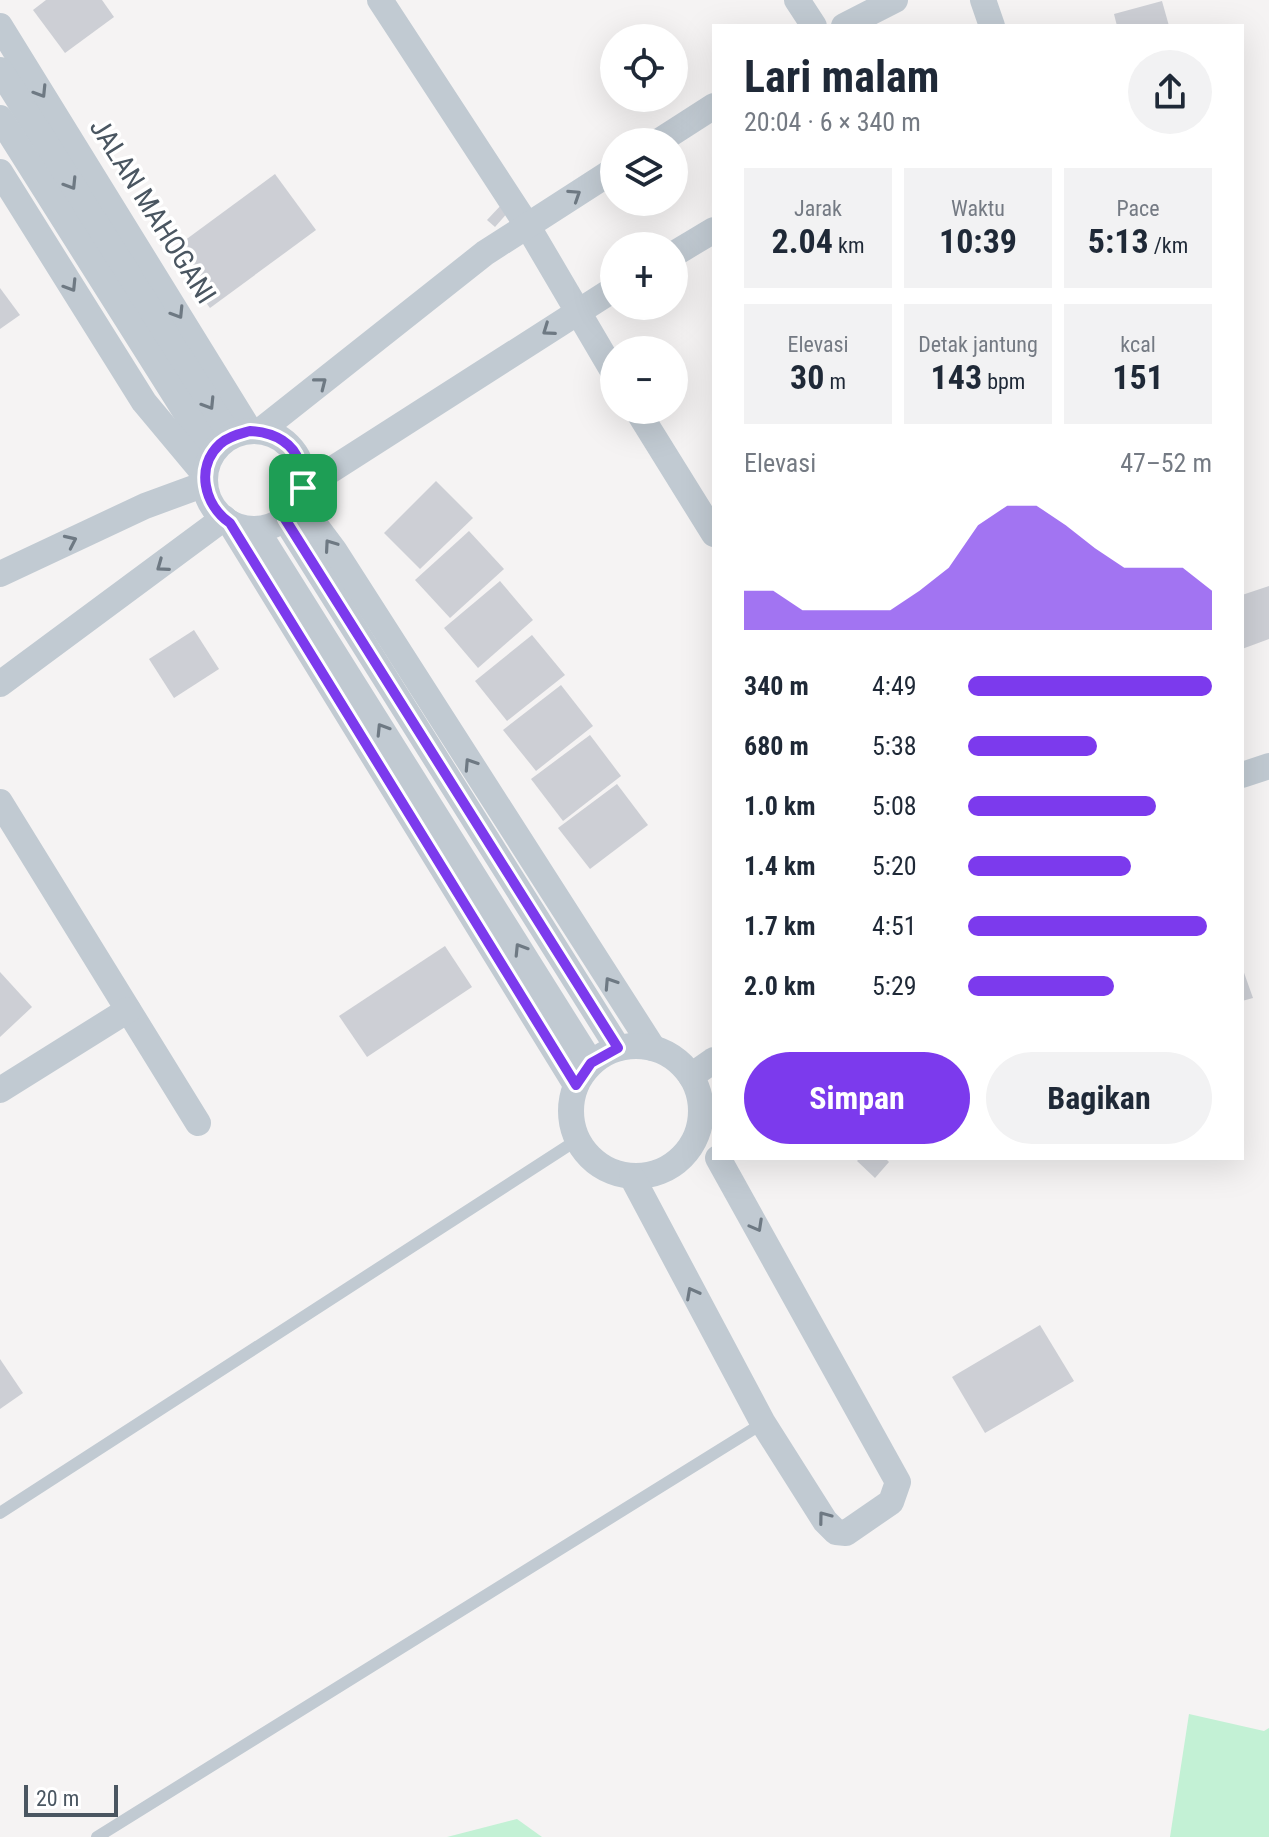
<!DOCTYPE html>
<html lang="id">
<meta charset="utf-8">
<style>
:root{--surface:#fff;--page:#f2f2f3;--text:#1f2937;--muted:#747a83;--accent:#7c3aed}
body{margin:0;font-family:"Roboto Condensed",sans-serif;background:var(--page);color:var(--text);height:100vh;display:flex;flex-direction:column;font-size:30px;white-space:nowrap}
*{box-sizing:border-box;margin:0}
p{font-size:26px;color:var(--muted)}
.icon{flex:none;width:44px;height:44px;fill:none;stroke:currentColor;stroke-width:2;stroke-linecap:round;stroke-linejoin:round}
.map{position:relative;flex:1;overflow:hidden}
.drawer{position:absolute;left:712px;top:24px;width:532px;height:1136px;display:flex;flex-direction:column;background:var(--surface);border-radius:0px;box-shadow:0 8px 32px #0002}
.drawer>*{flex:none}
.tools{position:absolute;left:600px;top:24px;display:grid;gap:16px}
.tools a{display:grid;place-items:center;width:88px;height:88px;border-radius:50%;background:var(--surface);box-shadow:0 8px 32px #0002;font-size:40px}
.scale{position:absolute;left:24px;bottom:20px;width:94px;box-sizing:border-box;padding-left:8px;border:4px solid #4a5661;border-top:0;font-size:22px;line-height:28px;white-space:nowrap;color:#4a5661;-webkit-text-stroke:6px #fff;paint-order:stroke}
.pin{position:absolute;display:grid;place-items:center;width:68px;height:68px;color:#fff;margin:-34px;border-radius:16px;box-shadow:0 4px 12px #0006}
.round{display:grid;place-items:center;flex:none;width:84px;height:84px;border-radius:42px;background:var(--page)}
.head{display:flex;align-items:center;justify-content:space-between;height:136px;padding:0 32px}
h1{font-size:44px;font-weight:700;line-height:60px}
.stats{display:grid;grid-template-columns:repeat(3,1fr);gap:12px;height:136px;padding:8px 32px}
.stats div{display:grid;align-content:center;border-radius:0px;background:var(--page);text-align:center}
.stats b{font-size:34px;font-weight:700}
.stats small{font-size:22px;font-weight:400}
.stats p{font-size:22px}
.chart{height:224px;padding:16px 32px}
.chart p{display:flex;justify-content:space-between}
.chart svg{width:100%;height:144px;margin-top:8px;fill:var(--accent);opacity:.7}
.primary-button{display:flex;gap:16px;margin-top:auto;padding:16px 32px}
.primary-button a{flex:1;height:92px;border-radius:48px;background:var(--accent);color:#fff;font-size:32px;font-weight:700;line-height:92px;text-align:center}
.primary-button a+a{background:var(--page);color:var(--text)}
ul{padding:0 32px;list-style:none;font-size:26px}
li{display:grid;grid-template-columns:128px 96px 1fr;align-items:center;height:60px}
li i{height:20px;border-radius:10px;background:var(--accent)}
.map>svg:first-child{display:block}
.green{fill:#c3f1d5}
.building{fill:#cdcfd5}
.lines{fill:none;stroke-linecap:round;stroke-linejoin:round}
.lane{stroke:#c1cad2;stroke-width:12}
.street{stroke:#c1cad2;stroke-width:26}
.oneway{stroke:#6e7983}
.route-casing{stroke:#fff;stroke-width:16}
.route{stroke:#7c3aed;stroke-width:10}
.labels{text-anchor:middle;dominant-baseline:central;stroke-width:7;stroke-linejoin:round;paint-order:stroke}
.street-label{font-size:28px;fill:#4a5661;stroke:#fff}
</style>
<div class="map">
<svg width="1269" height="1837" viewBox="0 0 1269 1837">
<rect width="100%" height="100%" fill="#f5f3f3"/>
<g class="green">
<path d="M1189,1714L1264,1731L1269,1728V1837H1170Z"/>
<path d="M517,1819L542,1837H447Z"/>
</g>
<g class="building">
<path d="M46,0H102L114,17L65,53L33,10Z"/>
<path d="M1162,1L1169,26H1117L1114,14Z"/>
<path d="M275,174L316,230L210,308L169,252Z"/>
<path d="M503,203L510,210L495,227L487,220Z"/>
<path d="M0,288L20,315L0,329Z"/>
<path d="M436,481L473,518L420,569L384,533Z"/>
<path d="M469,531L504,569L450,618L415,580Z"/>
<path d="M500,581L533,620L478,668L444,628Z"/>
<path d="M1269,586V639L1242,649V595Z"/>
<path d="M194,630L219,669L174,698L149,659Z"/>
<path d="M532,635L565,675L507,721L475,681Z"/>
<path d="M561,685L593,726L536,771L503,730Z"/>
<path d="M590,735L621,776L563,821L531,779Z"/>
<path d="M617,784L648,825L590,869L558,828Z"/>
<path d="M445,946L472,987L367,1057L339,1016Z"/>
<path d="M1242,967L1253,998L1242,1001Z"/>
<path d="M0,972L32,1007L0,1037Z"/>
<path d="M860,1158H885L889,1162L875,1178L857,1161Z"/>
<path d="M1040,1325L1074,1381L985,1433L952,1377Z"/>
<path d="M0,1359L23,1393L0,1409Z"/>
</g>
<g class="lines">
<g class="lane">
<path d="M0,1513L577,1140"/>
<path d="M97,1837L763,1423"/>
</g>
<g class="street">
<path d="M380,0L527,225L614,373"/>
<path d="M797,0L814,26"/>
<path d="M983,0L992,26"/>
<path d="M0,26L250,431"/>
<path d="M844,26L895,0"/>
<path d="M0,70L230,437"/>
<path d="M0,118L212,454"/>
<path d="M658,142L714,106"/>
<path d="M0,172L144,402L205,475"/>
<path d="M674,254L714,230"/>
<path d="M637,410L714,534"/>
<path d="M260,431L485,253L614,170"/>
<circle cx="254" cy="480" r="49"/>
<path d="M303,488L614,289"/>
<path d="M298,502L334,550L653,1048"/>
<path d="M285,519L618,1048"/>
<path d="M230,523L576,1085"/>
<path d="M256,529L591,1063"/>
<path d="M0,574L145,506L205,484"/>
<path d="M0,684L224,518"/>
<path d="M1242,775L1269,766"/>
<path d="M0,802L198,1123"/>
<circle cx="636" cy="1111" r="65"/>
<path d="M691,1076L714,1060"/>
<path d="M0,1090L128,1010"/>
<path d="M632,1177L763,1423L825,1521L836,1532L846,1533L891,1502L898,1482L718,1158"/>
</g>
</g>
<defs><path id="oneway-chevron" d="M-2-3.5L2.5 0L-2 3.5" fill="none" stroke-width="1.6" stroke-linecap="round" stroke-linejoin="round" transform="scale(2)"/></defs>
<g class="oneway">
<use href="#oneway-chevron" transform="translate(41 92) rotate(58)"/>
<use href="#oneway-chevron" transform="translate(71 184) rotate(58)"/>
<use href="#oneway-chevron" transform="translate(575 195) rotate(-33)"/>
<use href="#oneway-chevron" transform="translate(71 286) rotate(58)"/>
<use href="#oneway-chevron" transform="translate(178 313) rotate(58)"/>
<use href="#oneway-chevron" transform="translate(548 330) rotate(145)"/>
<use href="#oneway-chevron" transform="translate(321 383) rotate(-38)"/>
<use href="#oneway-chevron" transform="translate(209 404) rotate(58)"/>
<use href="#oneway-chevron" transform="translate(71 541) rotate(-25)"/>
<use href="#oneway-chevron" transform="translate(330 545) rotate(-125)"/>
<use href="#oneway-chevron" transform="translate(162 566) rotate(144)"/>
<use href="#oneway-chevron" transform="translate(382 729) rotate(-122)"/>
<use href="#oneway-chevron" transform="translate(470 764) rotate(-123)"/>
<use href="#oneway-chevron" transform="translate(520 949) rotate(-122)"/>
<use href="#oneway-chevron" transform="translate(610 983) rotate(-123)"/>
<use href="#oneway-chevron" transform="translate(757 1226) rotate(61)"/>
<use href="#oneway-chevron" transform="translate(692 1293) rotate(-118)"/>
<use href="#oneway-chevron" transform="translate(824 1517) rotate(-127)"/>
</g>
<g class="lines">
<g class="route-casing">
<path id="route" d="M250,431C304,434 315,480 285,519L618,1048L591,1063L576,1085L230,523C204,505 195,467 220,444C229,436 240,434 250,431Z"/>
</g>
<use href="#route" class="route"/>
</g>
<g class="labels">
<g class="street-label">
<text transform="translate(153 211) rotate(58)">JALAN MAHOGANI</text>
</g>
</g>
</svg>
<div class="tools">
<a><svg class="icon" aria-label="locate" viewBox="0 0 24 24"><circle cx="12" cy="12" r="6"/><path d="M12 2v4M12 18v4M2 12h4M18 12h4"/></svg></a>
<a><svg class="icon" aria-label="layers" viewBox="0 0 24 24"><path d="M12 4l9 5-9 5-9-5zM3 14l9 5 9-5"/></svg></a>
<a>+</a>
<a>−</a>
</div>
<div class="scale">20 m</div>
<div class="pin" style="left:303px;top:488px;background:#1e9e55"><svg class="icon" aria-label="arrive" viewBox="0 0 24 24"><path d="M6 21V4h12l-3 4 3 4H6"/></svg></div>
<section class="drawer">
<div class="head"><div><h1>Lari malam</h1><p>20:04 · 6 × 340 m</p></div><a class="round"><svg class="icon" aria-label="share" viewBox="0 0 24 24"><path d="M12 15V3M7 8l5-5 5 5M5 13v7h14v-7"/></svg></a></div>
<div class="stats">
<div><p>Jarak</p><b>2.04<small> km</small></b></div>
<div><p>Waktu</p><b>10:39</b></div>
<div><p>Pace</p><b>5:13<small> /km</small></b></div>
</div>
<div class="stats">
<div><p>Elevasi</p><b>30<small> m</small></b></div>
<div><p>Detak jantung</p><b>143<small> bpm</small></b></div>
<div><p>kcal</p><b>151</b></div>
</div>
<div class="chart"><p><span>Elevasi</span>47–52 m</p>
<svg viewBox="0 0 160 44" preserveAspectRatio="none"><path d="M0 44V32L10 32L20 38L30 38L40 38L50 38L60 32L70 25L80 12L90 6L100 6L110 12L120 19L130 25L140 25L150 25L160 32V44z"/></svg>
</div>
<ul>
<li><b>340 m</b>4:49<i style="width:100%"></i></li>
<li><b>680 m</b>5:38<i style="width:53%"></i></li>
<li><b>1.0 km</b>5:08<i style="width:77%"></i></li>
<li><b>1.4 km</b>5:20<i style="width:67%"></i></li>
<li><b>1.7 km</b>4:51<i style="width:98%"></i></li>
<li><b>2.0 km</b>5:29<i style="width:60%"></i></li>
</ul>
<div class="primary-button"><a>Simpan</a><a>Bagikan</a></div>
</section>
</div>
